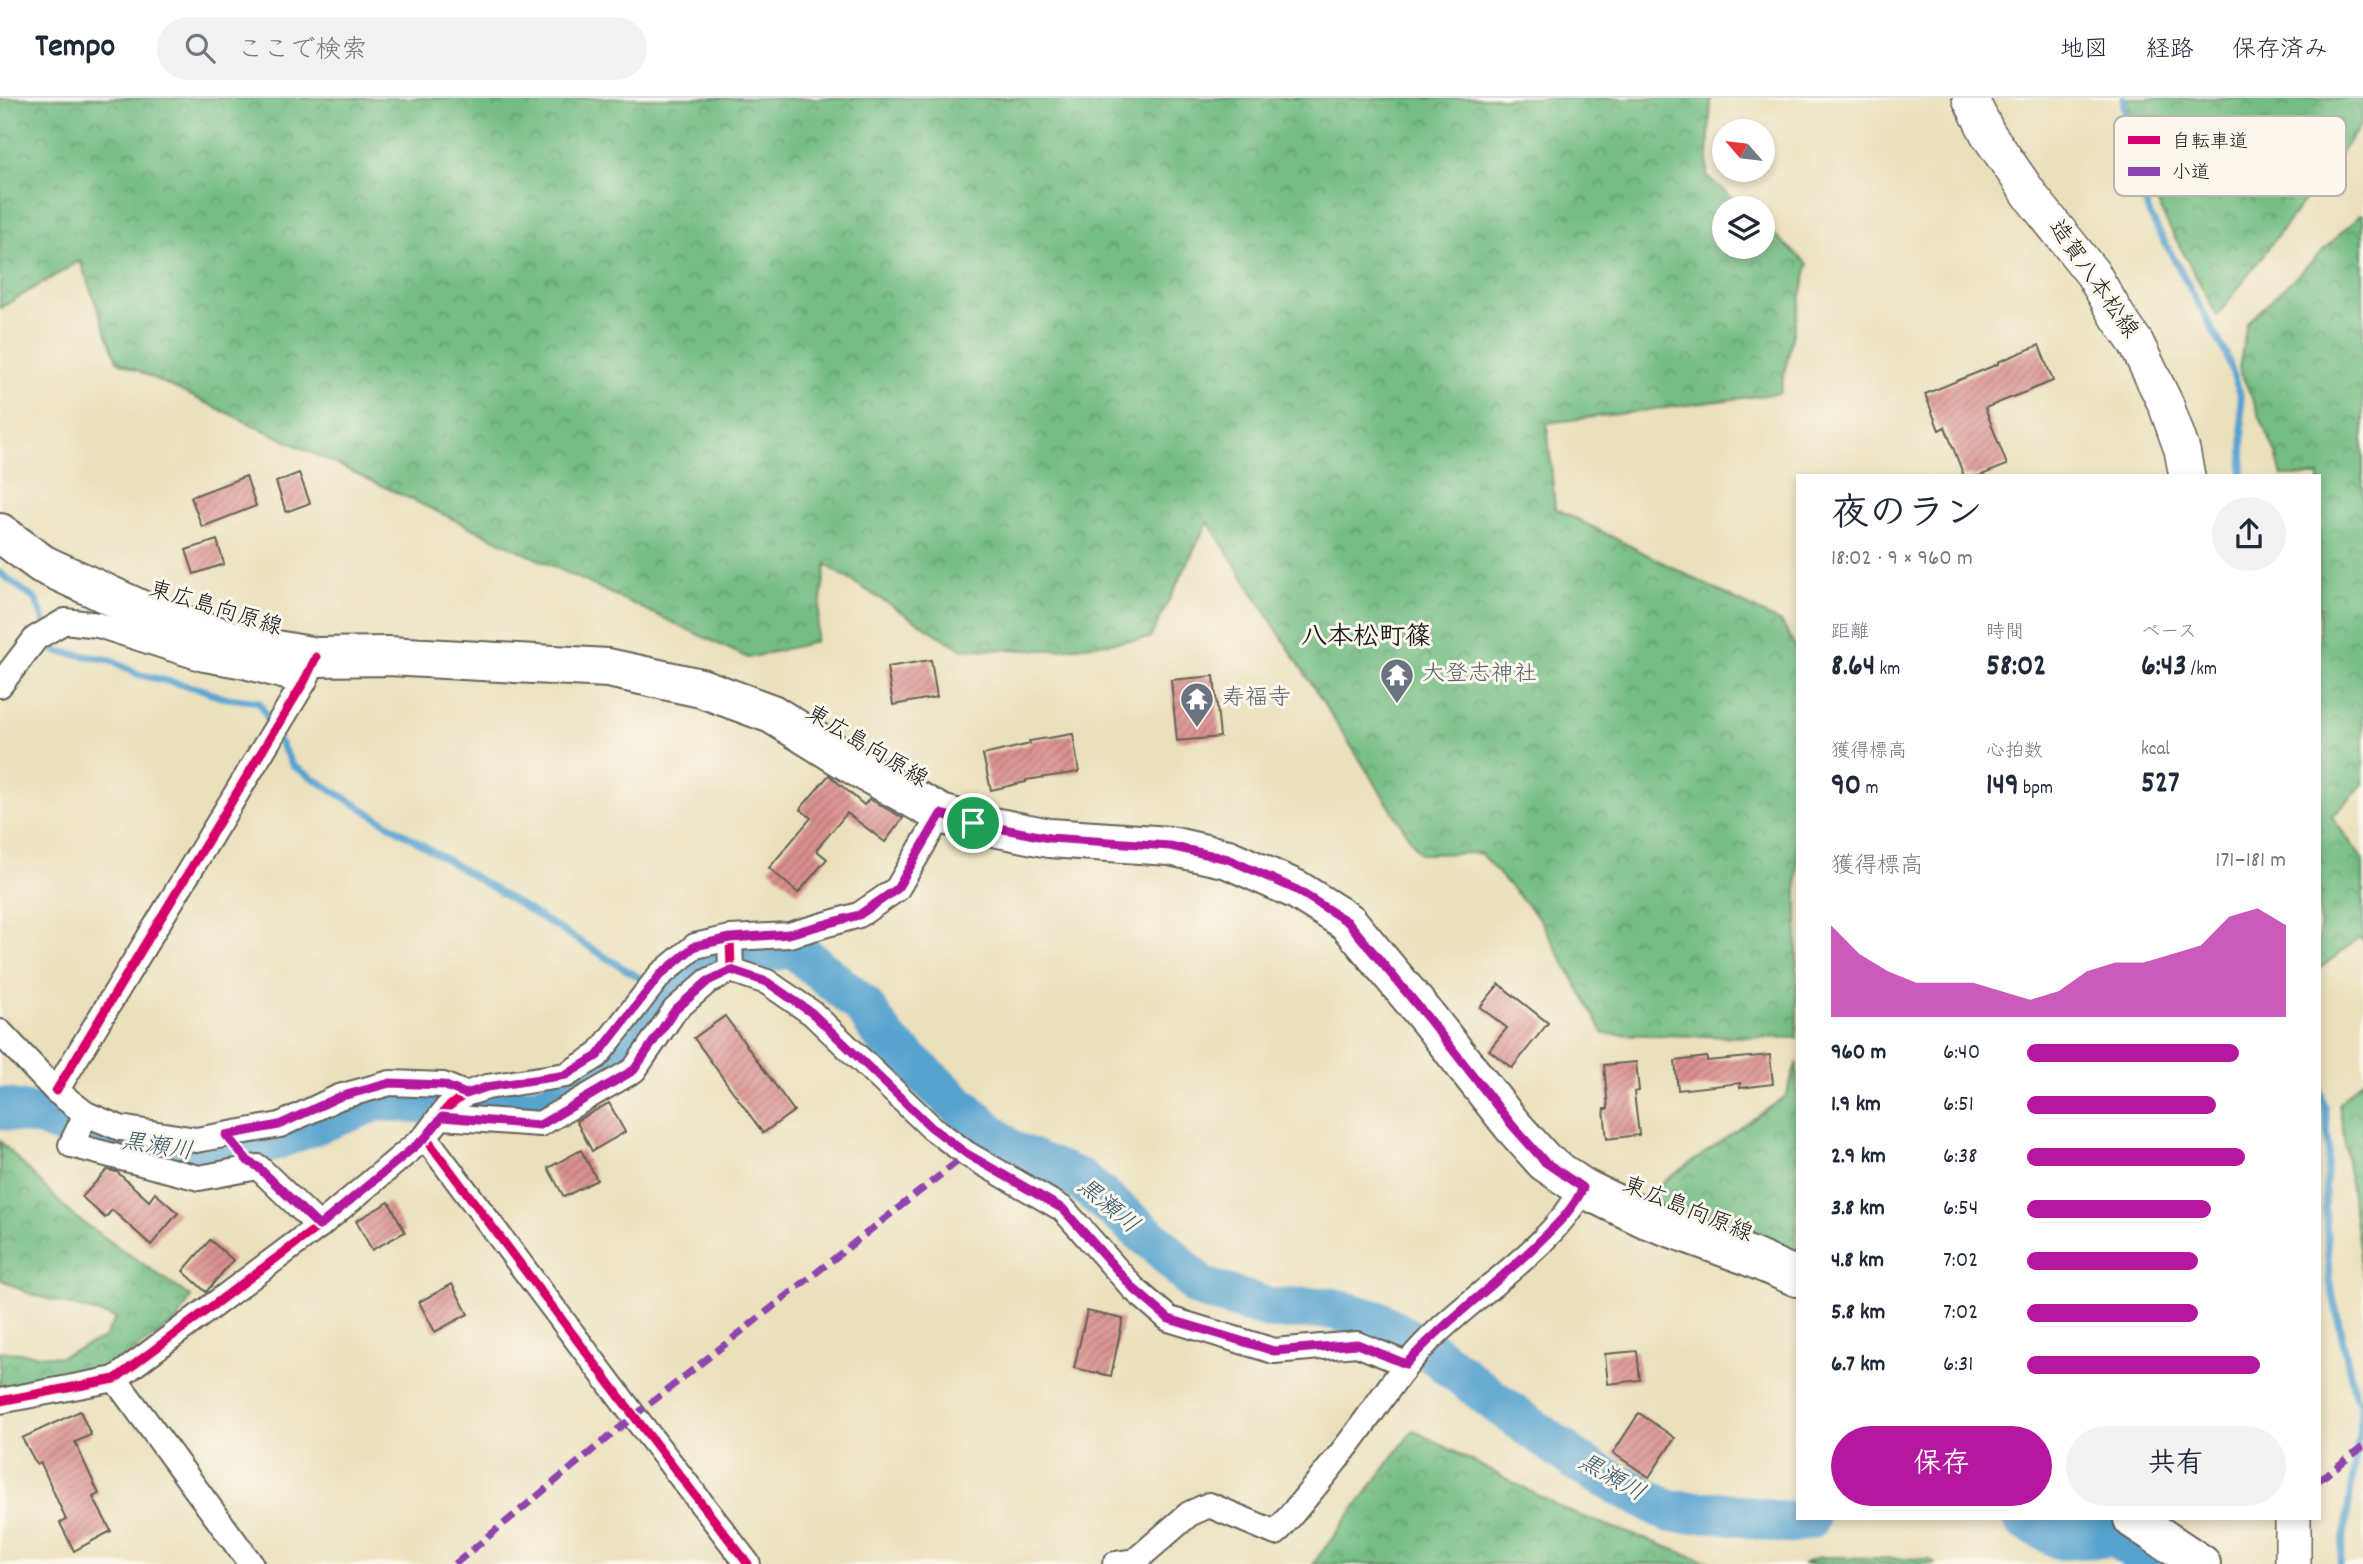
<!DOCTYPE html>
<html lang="ja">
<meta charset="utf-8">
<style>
:root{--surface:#fff;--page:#f2f2f3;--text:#1f2937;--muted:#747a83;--line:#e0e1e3;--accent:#b5179e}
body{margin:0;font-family:Dekko,"Klee One",sans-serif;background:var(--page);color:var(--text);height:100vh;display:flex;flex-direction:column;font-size:26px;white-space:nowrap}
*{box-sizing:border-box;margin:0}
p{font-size:23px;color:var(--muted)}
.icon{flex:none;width:38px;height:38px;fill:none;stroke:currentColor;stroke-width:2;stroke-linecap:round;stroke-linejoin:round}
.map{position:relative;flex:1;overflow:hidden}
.sheet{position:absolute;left:1796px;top:376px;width:525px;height:1046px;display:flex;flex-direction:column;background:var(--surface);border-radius:0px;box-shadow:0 4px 10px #0003}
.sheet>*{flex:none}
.needle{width:46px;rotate:298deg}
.tools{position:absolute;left:1712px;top:21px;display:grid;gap:14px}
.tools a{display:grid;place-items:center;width:63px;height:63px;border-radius:50%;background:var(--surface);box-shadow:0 4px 10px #0003;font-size:35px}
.pin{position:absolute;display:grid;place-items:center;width:60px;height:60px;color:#fff;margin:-30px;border:4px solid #fff;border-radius:50%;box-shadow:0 2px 7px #0007}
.round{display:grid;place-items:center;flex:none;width:74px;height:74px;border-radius:37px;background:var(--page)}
.head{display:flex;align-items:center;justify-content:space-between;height:119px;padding:0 35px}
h1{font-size:38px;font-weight:700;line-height:52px}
.stats{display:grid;grid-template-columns:repeat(3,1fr);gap:10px;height:119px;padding:7px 35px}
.stats div{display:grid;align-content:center}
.stats b{font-size:30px;font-weight:700}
.stats small{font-size:19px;font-weight:400}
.stats p{font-size:19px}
.chart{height:196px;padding:14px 35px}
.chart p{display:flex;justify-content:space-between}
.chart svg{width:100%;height:126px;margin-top:7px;fill:var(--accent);opacity:.7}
.button{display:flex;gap:14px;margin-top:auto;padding:14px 35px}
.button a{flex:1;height:80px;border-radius:42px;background:var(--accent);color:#fff;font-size:28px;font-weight:700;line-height:80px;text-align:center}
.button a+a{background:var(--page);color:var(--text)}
ul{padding:0 35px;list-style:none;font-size:23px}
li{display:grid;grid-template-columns:112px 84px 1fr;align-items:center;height:52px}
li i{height:18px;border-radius:9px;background:var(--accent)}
header{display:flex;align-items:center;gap:42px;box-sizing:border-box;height:98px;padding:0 35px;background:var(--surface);border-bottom:2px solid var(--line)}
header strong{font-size:33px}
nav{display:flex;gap:38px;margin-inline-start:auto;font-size:24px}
.search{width:490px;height:63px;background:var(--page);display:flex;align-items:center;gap:18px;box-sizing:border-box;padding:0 24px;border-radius:38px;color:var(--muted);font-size:26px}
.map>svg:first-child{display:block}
.forest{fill:url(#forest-crowns);stroke:#486c50;stroke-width:2}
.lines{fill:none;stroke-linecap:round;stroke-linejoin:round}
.stream{stroke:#56a3cf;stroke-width:7}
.river{stroke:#56a3cf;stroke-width:42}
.building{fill:url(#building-hatch)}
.minor-casing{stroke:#646154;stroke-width:28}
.secondary-casing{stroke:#646154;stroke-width:38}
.primary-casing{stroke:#646154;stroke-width:42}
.minor{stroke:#fff;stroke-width:24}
.secondary{stroke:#fff;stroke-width:35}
.primary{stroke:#fff;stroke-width:38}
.quiet{stroke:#8e44ad;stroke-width:7;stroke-dasharray:14 7;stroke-linecap:butt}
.cycleway-casing{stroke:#fbf7ec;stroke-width:13}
.cycleway{stroke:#d6006c;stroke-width:9}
.route-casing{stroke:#fff;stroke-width:14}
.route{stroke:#b5179e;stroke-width:9}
.labels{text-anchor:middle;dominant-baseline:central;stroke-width:6;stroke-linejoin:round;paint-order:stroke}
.street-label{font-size:23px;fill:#1c1c1c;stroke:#fbf7ec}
.worship-label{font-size:23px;fill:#5b616d;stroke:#fbf7ec;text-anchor:start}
.water-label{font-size:24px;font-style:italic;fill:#36596d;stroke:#fbf7ec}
.quarter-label{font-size:26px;font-weight:bold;fill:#1c1c1c;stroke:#fbf7ec}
.key{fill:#fbf7ec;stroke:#b8b5ae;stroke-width:2}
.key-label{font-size:19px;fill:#1c1c1c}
</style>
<header>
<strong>Tempo</strong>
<div class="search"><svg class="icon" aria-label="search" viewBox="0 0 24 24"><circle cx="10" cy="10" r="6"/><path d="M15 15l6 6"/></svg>ここで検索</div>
<nav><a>地図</a><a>経路</a><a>保存済み</a></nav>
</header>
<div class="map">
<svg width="2363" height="1466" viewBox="0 0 2363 1466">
<defs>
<pattern id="forest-crowns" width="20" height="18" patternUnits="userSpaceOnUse" patternTransform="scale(1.75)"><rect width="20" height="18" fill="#74bd84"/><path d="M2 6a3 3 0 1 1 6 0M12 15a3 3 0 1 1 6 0" fill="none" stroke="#5e996b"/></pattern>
<pattern id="building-hatch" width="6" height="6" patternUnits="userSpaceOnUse" patternTransform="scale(1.75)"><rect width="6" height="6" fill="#da908e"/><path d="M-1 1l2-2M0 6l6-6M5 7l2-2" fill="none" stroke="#b07573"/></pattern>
</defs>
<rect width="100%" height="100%" fill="#fbf7ec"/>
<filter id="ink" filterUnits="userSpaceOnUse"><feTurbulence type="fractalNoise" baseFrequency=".0143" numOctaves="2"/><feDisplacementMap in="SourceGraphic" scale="14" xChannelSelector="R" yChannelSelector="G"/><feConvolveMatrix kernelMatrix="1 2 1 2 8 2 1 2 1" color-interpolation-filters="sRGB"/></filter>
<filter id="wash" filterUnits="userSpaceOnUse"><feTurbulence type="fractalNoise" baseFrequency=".00686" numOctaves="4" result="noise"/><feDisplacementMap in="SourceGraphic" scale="28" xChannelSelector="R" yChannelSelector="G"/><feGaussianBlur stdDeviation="1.57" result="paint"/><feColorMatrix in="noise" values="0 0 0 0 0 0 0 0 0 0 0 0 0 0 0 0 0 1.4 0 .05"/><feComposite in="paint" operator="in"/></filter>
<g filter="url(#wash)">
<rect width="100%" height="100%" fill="#ebe0bc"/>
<g class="forest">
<path d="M0,0H1711L1707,78L1744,110H1724V149H1762V126L1808,166L1780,295L1547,325L1555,410L1782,525L1797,552V940L1604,936L1539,820L1480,755L1420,756L1208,424L1150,540L1049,552L961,551L826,467L815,544L748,560L117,263L80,163L0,210Z"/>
<path d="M2128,0H2363V19L2359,30L2217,218L2163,117L2136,51Z"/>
<path d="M2360,117H2363V687L2332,719L2363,762V843L2359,840L2319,871V378H2282L2276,356L2239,270L2247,225Z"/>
<path d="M1797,964V1161L1642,1099L1786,998Z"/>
<path d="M2363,982V1178L2339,1005Z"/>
<path d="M0,1043L72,1117L191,1199L177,1223L110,1270L0,1290V1253L60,1259L104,1240L116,1220L28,1195L0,1181Z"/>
<path d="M1413,1332L1570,1414L1714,1466H1313Z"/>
<path d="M1820,1459L1930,1461L1935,1466H1802Z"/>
</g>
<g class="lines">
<g class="stream">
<path d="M2123,0C2129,40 2134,79 2150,117L2226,256L2240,295L2243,336L2242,378"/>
<path d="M0,475L36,502L46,528"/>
<path d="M50,539L55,553L111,562L137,576L201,591L220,599L259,604L272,628"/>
<path d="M277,639L293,668L671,899"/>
<path d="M2319,988L2325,1010L2329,1049L2325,1099L2329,1180L2355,1297L2361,1305V1323L2340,1466"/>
</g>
<g class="river">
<path d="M471,1006L526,1011L542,1008L598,983L637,950L671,899L715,861L793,849L862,907L888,944L1010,1053L1080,1082L1162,1150L1200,1189L1271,1211L1330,1210L1379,1224L1433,1255L1501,1308L1586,1369L1670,1414H1719L1785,1425L1808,1421"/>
<path d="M0,1010L43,1018L99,1041L224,1061L378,1002L434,1005"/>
<path d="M2023,1421L2061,1441L2116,1438L2154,1466"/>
</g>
</g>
<g id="blocks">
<g class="building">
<path d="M2039,247L2053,283L1985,310L2007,367L1979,378H1964L1945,329L1939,332L1925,296L1998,266V264Z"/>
<path d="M299,375L310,405L286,414L276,384Z"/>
<path d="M246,378L256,408L202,429L191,399Z"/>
<path d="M217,442L224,466L194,476L186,452Z"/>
<path d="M931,562L937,599L893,607L887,569Z"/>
<path d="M1214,578L1220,639L1177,643L1171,582Z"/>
<path d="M1073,636L1079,674L1026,682V684L991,692L983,657L1030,646L1029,643Z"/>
<path d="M829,677L864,707L869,701L903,720L885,744L847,715L816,752L827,761L798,795L769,770L811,720L800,711Z"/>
<path d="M1499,886L1548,925L1512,970L1489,952L1507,930L1480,909Z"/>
<path d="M725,918L794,1013L763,1035L694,940Z"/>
<path d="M1770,957L1773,986L1740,990V985L1678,992L1675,963L1707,959V963Z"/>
<path d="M1636,964L1639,993L1634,994L1639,1037L1607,1041L1604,1011H1608L1604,967Z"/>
<path d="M609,1005L625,1034L592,1053L576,1023Z"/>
<path d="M581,1052L597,1082L564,1099L548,1070Z"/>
<path d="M107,1072L117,1074L149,1103L155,1095L178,1115L151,1147L112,1112L105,1120L82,1099Z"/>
<path d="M389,1104L405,1134L372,1152L356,1123Z"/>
<path d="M210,1142L233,1162L206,1194L183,1173Z"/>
<path d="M452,1186L468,1216L435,1234L419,1204Z"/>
<path d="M1087,1213L1123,1221L1111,1278L1074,1270Z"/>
<path d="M1637,1253L1640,1282L1608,1286L1605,1256Z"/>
<path d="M80,1313L91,1337L75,1344L99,1396L93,1399L111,1433L74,1453L60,1425L66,1422L41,1365L37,1367L22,1340Z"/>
<path d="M1639,1315L1675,1340L1649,1379L1613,1355Z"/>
</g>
</g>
</g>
<g filter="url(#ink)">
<use href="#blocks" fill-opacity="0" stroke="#646154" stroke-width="2"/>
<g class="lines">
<g class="minor-casing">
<g id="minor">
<path d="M0,587L36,540L65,523L98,527L204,561L244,568L304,584"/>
<path d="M730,840L731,872L767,884L812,915L931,1029L967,1056L1063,1111L1134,1191L1169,1221L1274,1253L1357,1246L1406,1266"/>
<path d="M0,934L56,993L86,1016L120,1030L196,1042L280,1027L339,999L390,985L443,987L465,996"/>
<path d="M56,993L304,584L316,559"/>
<path d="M86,1016L71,1047L199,1080L258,1069L319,1128"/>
<path d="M442,1019L540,1026L634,972L675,912L708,883L731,872"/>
<path d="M425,1039L634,1318L748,1466"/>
<path d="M115,1281L251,1466"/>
<path d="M0,1303L115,1281L319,1128L425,1039L447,1010L465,996L487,989L566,977L597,958L660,877L695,848L730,840L789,837L859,817L897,791L941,716"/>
<path d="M1115,1466L1135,1463L1189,1416L1209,1407L1276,1435C1302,1404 1329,1372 1353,1340C1378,1307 1399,1272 1428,1243C1477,1193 1550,1152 1583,1090"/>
</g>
</g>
<g class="secondary-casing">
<g id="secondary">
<path d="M1970,0L1988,36L2033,101L2093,176L2118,219L2136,245L2166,307L2182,352L2187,378"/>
<path d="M2293,1466V1421"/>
</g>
</g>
<g class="primary-casing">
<g id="primary">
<path d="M0,435L42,466L150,516L247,547L316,559L388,558L608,570L701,590L772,616L857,669L941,716L973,725L1049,740L1170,748L1228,761L1297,792L1348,824L1427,919L1512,1027L1545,1064L1583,1090L1647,1121L1746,1157L1797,1179"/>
<path d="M2133,1421L2201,1466"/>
</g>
</g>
<use href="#minor" class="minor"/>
<use href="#secondary" class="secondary"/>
<use href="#primary" class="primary"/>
<g class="quiet">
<path d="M2319,1382L2363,1349"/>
<path d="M455,1466L634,1318L967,1056"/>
</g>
<g class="cycleway-casing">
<g id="cycleway">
<path d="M730,840L731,872L767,884L812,915L931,1029L967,1056L1063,1111L1134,1191L1169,1221L1274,1253L1357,1246L1406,1266"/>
<path d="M56,993L304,584L316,559"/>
<path d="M425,1039L634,1318L748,1466"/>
<path d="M0,1303L115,1281L319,1128L425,1039L447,1010L465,996L487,989L566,977L597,958L660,877L695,848L730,840L789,837L859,817L897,791L941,716"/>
</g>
</g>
<use href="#cycleway" class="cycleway"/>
</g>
</g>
<g class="lines" filter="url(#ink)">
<g class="route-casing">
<path id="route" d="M941,716L973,725L1049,740L1170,748L1228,761L1297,792L1348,824L1427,919L1512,1027L1545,1064L1583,1090C1570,1116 1555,1128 1535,1148C1493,1189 1445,1223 1406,1266L1357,1246L1274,1253L1169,1221L1134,1191L1063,1111L967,1056L931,1029L812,915L767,884L731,872L708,883L675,912L634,972L540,1027L442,1019L425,1040L319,1128L258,1069L248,1063L226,1037L279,1027L339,999L390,985L443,987L466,996L487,989L566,977L597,958L660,877L695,848L730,840L789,836L859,817L897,791Z"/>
</g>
<use href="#route" class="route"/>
</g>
<defs>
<g id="temple-pin" transform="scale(1.75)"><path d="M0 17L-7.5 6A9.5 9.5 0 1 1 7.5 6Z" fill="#6b7280" stroke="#fbf7ec"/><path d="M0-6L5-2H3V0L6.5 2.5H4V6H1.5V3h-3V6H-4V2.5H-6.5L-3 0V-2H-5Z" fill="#fff"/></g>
</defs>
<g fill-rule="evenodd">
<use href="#temple-pin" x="1397" y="577"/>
<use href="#temple-pin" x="1197" y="601"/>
</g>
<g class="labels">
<g class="street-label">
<text transform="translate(2092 182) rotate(55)">造賀八本松線</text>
<text transform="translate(215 512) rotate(17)">東広島向原線</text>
<text transform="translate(866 650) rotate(31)">東広島向原線</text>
<text transform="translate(1687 1113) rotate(22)">東広島向原線</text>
</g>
<g class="worship-label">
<text x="1422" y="577">大登志神社</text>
<text x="1222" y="601">寿福寺</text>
</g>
<g class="water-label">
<text transform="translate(157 1050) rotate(9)">黒瀬川</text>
<text transform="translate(1107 1109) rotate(40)">黒瀬川</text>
<text transform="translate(1611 1381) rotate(30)">黒瀬川</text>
</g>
<g class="quarter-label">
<text x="1366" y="540">八本松町篠</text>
</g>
</g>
<rect x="2114" y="18" width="232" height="80" rx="10" class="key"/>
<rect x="2128" y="38" width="32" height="8" fill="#d6006c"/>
<rect x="2128" y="69" width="32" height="9" fill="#8e44ad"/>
<g class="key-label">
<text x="2172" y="49">自転車道</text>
<text x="2172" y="80">小道</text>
</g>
</svg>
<div class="tools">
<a><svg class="needle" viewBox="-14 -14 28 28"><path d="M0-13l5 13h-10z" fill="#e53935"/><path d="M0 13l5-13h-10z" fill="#747a83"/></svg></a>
<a><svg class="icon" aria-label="layers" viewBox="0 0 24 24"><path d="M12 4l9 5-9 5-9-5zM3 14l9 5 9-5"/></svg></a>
</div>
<div class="pin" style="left:973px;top:725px;background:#1e9e55"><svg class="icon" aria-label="arrive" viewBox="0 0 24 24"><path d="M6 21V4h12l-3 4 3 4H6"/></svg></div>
<section class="sheet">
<div class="head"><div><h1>夜のラン</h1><p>18:02 · 9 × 960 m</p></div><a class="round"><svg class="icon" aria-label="share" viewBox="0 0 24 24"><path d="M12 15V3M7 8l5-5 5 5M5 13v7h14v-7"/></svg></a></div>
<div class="stats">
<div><p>距離</p><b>8.64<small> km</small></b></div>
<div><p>時間</p><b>58:02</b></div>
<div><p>ペース</p><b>6:43<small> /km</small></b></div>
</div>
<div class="stats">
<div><p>獲得標高</p><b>90<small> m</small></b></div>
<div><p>心拍数</p><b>149<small> bpm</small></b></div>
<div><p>kcal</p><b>527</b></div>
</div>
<div class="chart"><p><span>獲得標高</span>171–181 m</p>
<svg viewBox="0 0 160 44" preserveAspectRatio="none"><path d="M0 44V12L10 22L20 28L30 32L40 32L50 32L60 35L70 38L80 35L90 28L100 25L110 25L120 22L130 19L140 9L150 6L160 12V44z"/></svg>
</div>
<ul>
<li><b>960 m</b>6:40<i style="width:82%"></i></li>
<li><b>1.9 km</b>6:51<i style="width:73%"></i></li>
<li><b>2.9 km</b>6:38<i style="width:84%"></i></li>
<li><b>3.8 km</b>6:54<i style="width:71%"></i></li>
<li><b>4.8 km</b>7:02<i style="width:66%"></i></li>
<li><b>5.8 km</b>7:02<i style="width:66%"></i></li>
<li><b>6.7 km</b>6:31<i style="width:90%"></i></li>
</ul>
<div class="button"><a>保存</a><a>共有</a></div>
</section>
</div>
